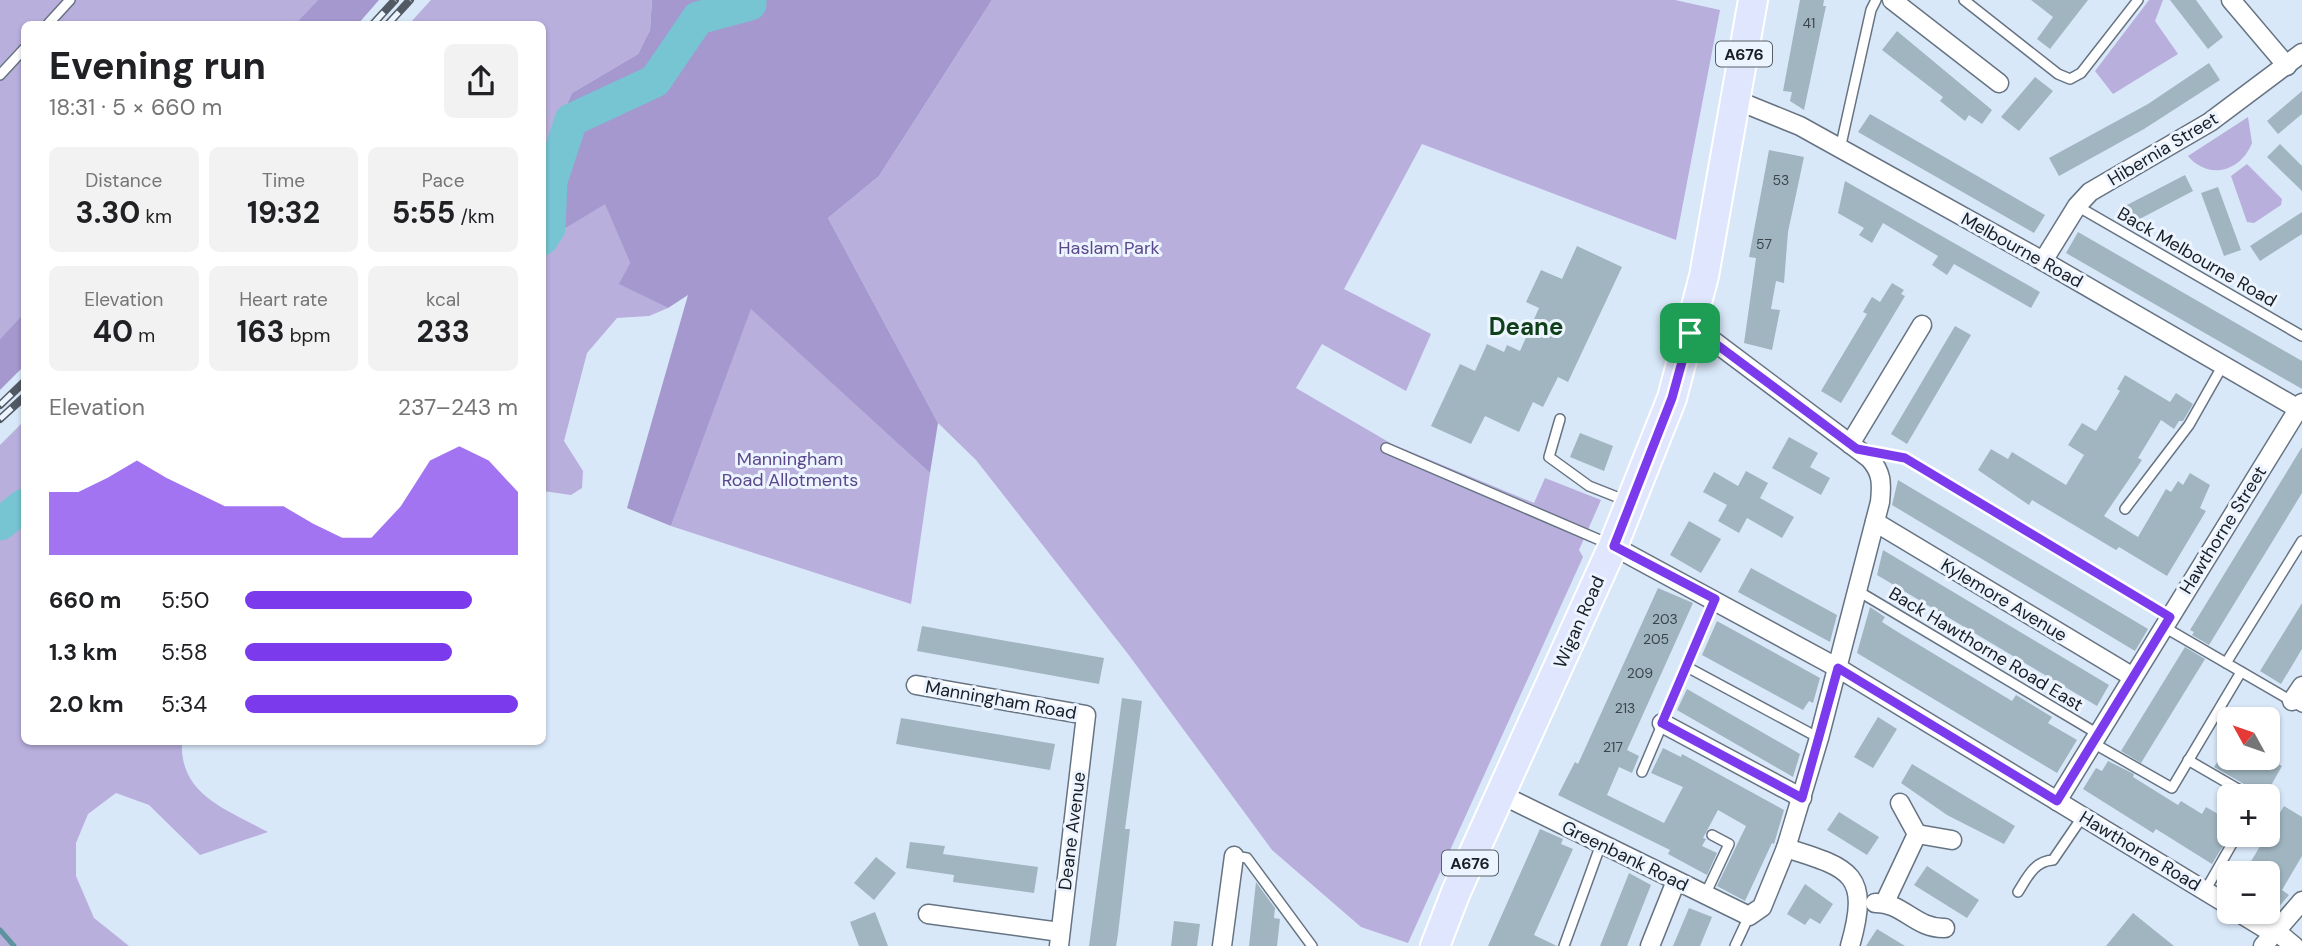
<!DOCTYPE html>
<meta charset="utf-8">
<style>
:root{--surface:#fff;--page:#f2f2f2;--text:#202124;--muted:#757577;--accent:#7c3aed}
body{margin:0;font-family:"DM Sans",sans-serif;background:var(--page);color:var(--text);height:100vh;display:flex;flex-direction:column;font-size:26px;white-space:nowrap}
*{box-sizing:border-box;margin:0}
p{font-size:23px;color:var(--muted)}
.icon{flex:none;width:38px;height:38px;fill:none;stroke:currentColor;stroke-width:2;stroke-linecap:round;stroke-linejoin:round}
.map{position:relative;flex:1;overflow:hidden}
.sheet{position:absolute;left:21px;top:21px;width:525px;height:724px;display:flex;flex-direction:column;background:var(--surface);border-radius:10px;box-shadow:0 2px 5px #0004}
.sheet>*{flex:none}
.needle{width:46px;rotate:310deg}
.fabs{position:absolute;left:2217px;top:707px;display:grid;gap:14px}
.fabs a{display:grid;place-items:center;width:63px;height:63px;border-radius:10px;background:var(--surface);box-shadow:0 2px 5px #0004;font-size:35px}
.pin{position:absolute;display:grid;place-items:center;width:60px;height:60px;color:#fff;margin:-30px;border-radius:14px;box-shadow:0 4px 10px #0006}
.round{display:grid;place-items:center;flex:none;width:74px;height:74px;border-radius:10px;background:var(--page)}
.summary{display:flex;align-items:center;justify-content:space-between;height:119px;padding:0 28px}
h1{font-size:38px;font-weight:700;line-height:52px}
.figures{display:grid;grid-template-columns:repeat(3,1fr);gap:10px;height:119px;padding:7px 28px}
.figures div{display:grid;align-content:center;border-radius:10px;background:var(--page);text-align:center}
.figures b{font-size:30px;font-weight:700}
.figures small{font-size:19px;font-weight:400}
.figures p{font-size:19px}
.chart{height:196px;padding:14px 28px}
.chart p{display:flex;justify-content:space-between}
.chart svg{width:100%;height:126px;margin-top:7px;fill:var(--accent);opacity:.7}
ul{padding:0 28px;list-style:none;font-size:23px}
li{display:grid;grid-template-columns:112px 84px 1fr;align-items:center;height:52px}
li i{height:18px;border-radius:9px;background:var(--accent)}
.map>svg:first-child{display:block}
.green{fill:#b9afdd}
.forest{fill:#a498ce}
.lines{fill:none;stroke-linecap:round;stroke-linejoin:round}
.stream{stroke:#5b939e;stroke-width:5}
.river{stroke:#77c5d3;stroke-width:33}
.building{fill:#a0b5c0}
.lane-casing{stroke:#667382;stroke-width:12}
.street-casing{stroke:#667382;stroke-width:21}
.primary-casing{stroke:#fff;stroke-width:32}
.lane{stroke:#fff;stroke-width:9}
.street{stroke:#fff;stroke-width:18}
.primary{stroke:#dfe6fe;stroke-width:28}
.rail-casing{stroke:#515962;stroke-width:8}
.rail{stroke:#ecf4ff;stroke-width:5;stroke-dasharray:16;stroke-linecap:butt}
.route-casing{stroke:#fff;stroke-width:14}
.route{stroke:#7c3aed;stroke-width:9}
.labels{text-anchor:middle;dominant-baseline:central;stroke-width:6;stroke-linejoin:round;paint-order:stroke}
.number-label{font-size:14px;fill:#3b444b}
.shield{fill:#ecf4ff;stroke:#585e66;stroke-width:2}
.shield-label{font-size:16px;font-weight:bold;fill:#191e24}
.street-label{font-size:18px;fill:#191e24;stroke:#ecf4ff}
.park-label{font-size:18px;fill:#5a478b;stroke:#ecf4ff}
.district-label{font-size:24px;font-weight:bold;fill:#103e19;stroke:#ecf4ff}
</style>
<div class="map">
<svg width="2302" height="946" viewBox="0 0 2302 946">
<rect width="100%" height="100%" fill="#d9e8f9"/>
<g class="green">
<path d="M0,0H318L295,24H24V313L0,339Z"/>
<path d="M431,0H652L650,30L638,54L572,93L543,158L542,24H409Z"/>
<path d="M992,0H1675L1720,10L1676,240L1422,144L1344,289L1431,334L1406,391L1322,344L1296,388L1392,444L1534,503L1545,478L1601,500L1579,550L1583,557L1408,943L1361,927L1272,850L1128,654L976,460L938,423L828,218L879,176Z"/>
<path d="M2149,0H2163L2155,21L2178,54L2113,94L2095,71Z"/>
<path d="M2248,117L2252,143C2241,171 2209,181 2188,156Z"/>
<path d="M2247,164L2282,199L2281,205L2254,223L2247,222L2231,176Z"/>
<path d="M605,203L630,263L620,284L668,308L649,316L617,318L587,353L564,441L583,471L582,488L571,495L543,491L542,209L566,228Z"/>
<path d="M751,308L930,473L911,604L671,526Z"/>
<path d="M24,421V742H182C179,795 228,810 268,832L200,855L149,805L116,793L88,814L76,843V876L94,918L129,946H0V445Z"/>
</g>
<g class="forest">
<path d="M318,0H379L358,24H295Z"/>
<path d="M652,0H992L879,176L828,218L938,423L930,473L751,309L671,526L627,508L688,295L668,308L619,284L630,263L605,204L566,228L543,209V158L572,93L638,54L650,30Z"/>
<path d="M24,313V366L0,390V339Z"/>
</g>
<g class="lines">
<path class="stream" d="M0,930L14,946"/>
<g class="river">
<path d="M542,239L549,228L551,181L571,120L655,81L698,18L750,4V0"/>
<path d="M0,524L24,505"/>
</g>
</g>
<g class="building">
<path d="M1800,0H1824L1823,6H1826L1804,110L1790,101L1792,92L1783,91Z"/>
<path d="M2031,0H2088L2050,49L2037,39L2053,17Z"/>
<path d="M2170,0H2196L2223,37L2208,49Z"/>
<path d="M1897,31L1992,110L1982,124L1969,115L1965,121L1940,101L1943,97L1882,50Z"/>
<path d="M2209,63L2220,80L2144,129L2059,176L2049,158L2148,104Z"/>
<path d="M2035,77L2053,91L2019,131L2001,117Z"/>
<path d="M2302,91V114L2278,134L2267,121Z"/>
<path d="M1870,114L2045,215L2034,233L1858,132Z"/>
<path d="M2280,144L2302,166V191L2267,157Z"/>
<path d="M1769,150L1804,157L1788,232L1784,283L1776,281L1771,309L1780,310L1772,350L1744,343L1756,258L1749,257Z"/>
<path d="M2185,175L2193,191L2134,222L2125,206Z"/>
<path d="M1845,181L2040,292L2031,308L1954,264L1947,275L1932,265L1938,256L1883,223L1872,243L1859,235L1864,228L1838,213Z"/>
<path d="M2218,187L2241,250L2224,256L2201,193Z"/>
<path d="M2302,212V234L2260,261L2250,246Z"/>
<path d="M2078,232L2302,361V389L2066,253Z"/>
<path d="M1577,246L1622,267L1568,382L1558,377L1543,407L1533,402L1519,432L1485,416L1471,444L1431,426L1460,364L1475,371L1487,344L1504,352L1507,345L1520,351L1539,308L1526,302L1541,270L1562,279Z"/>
<path d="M1892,283L1904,290L1901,294L1905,296L1841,403L1821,391L1867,314L1863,312L1872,297L1880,302Z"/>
<path d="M1955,326L1971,335L1907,444L1891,434Z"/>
<path d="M2125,375L2170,402L2176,393L2193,404L2183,421H2179L2174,429L2161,420L2138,458L2142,460L2104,516L2138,537L2166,489L2171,492L2178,481L2183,485L2190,473L2210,485L2200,508L2206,511L2167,576L2119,547L2116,550L2032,500L2029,505L1978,470L1991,449L2008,459L2012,452L2066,485L2084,455L2068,445L2082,423L2096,431L2120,391L2117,389Z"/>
<path d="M1580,433L1613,446L1604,471L1570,457Z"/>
<path d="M1789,437L1818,453L1810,467L1830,478L1821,495L1772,468Z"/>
<path d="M2302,447V493L2209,645L2192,635L2194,632L2190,630Z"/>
<path d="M1746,471L1768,483L1760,498L1794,517L1782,538L1747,518L1739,533L1718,521L1727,505L1703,492L1714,472L1738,486Z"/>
<path d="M1898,480L2148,629L2135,651L1892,505Z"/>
<path d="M1689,521L1721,539L1701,573L1670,555Z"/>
<path d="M1883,550L2109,685L2097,706L1877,575Z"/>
<path d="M1751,568L1837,615L1830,642L1738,592Z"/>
<path d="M1658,588L1693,603L1627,750L1639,756L1632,773L1619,767L1607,795L1664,823L1683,787L1651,773L1663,748L1681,757L1682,754L1784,810L1774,844L1772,843L1745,901L1717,886L1746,826L1718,810L1703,838L1706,839L1702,846L1717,853L1707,875L1668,854L1670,850L1558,795L1575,762L1578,764Z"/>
<path d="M2302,603V649L2281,684L2260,671Z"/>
<path d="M1870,607L1885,617L1882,622L1901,634L2012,701L2016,695L2052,717L2048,723L2077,740L2057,773L1857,653Z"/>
<path d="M1717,621L1820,678L1813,703L1809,701L1803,710L1702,655Z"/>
<path d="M922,626L1104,658L1099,684L917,651Z"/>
<path d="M2185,647L2205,659L2141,763L2121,751Z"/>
<path d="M1687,689L1800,754L1793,777L1677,710Z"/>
<path d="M1122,698L1142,701L1125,829H1130L1118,934L1116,946H1089Z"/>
<path d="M1878,717L1897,729L1873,768L1854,757Z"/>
<path d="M901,718L1055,744L1050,770L896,744Z"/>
<path d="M2220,758H2267L2282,766L2265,796L2214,767Z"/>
<path d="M2108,761L2134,774L2133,777L2178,805L2181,801L2202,814L2206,807L2230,821L2226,841L2212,864L2156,829L2153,833L2083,789L2096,768L2102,771Z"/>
<path d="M1912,764L2015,826L2004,844L1947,815L1901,783Z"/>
<path d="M2284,806L2302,817V856L2282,890L2289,895L2269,918L2268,873H2244Z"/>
<path d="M1839,812L1879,837L1867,855L1827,830Z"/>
<path d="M1540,829L1563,839L1561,844L1573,849L1534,935L1557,946H1488Z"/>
<path d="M910,842L945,846L943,854L1038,867L1034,893L953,882L954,875L906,868Z"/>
<path d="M876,857L896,873L874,900L854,883Z"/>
<path d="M1927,866L1979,900L1967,918L1914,885Z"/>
<path d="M1629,873L1651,885L1647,895L1627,946H1600Z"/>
<path d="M1256,882L1275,908L1274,918L1280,919L1277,946H1249Z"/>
<path d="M1805,884L1833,904L1820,924L1810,918L1805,925L1787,914Z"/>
<path d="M1689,908L1712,917L1700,946H1673Z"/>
<path d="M875,912L888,946H859L850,922Z"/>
<path d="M2133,913L2174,946H2106Z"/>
<path d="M1174,921L1200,924L1197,946H1171Z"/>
<path d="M1877,929L1905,946H1866Z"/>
</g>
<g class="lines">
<g class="lane-casing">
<g id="lane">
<path d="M1964,0L2058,74L2070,79L2081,73L2138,0"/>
<path d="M48,24L70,0"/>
<path d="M0,75L24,49"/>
<path d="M1840,149L1871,10L1876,0"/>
<path d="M2077,206L2302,336"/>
<path d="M1560,419L1549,457L1589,486L1627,501"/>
<path d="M1386,448L1609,544"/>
<path d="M1862,449L1905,458L2170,617"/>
<path d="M2125,509L2189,425L2223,365"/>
<path d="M1858,591L2098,734"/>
<path d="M2164,627L2302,707"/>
<path d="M2226,663L2302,541"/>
<path d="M1687,667L1819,738"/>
<path d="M2093,743L2172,788L2241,672"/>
<path d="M2188,760L2250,796"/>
<path d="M1642,772L1715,600"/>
<path d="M1234,856L1247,858L1312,946"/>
<path d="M2205,891L2237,835"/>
<path d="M2018,892C2027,878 2034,861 2053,860L2083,816"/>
<path d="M1705,895L1729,844L1712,835"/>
<path d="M1564,946L1601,844"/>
<path d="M1735,946L1749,916"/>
</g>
</g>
<g class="street-casing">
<g id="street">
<path d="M1892,0L1999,83"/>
<path d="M2231,0L2287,66"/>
<path d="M1736,100L1800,126L2043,261L2302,411"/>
<path d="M2043,261L2077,206L2090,192L2210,122L2302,53"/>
<path d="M1850,444L1922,325"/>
<path d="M1875,522L2133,677"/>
<path d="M1613,546L1838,668L2230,906"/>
<path d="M916,685L1086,715L1059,946"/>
<path d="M2292,701L2302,686"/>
<path d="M1662,723L1802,798"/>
<path d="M1502,795L1749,916L1762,907L1786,848L1819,738L1880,502C1882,483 1882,472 1869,458L1712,340L1690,333"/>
<path d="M2057,801L2302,403"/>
<path d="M1917,834L1952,840"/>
<path d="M1786,848C1850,868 1871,873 1850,946"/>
<path d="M1885,902L1917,834L1900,803"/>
<path d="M1875,903C1903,902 1915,929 1945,928"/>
<path d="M2238,912L2274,934"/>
<path d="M928,914L1060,932"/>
<path d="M2276,931L2294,946"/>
<path d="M1222,946L1234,856"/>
<path d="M1650,946L1676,881"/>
<path d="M2263,946L2302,901"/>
</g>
</g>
<g class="primary-casing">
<path id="primary" d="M1435,946L1456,892L1613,546L1672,398L1704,276L1753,0"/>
</g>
<use href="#lane" class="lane"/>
<use href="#street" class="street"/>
<use href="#primary" class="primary"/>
<g class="rail-casing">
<g id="rail">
<path d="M373,24L395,0"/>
<path d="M388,24L410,0"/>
<path d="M0,405L24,382"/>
<path d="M0,419L24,397"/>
</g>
</g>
<use href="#rail" class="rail"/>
</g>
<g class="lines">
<g class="route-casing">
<path id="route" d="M1690,333L1712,341L1857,449L1905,458L2170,617L2057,801L1838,668L1802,798L1662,723L1715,599L1614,546L1672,398Z"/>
</g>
<use href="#route" class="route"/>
</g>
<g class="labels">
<g class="number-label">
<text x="1809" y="23">41</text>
<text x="1781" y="180">53</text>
<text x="1764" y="244">57</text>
<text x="1665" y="619">203</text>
<text x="1656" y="639">205</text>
<text x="1640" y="673">209</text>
<text x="1625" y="708">213</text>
<text x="1613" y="747">217</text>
</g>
<g class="shield">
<rect x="1716" y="41.5" width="56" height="25" rx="5"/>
<rect x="1442" y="850.5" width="56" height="25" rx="5"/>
</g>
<g class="shield-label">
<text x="1744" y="54">A676</text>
<text x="1470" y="863">A676</text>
</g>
<g class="street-label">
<text transform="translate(2163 149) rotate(-31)">Hibernia Street</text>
<text transform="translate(2022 250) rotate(29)">Melbourne Road</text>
<text transform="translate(2197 257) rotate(30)">Back Melbourne Road</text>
<text transform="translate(2223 530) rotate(-58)">Hawthorne Street</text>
<text transform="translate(2004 600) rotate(31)">Kylemore Avenue</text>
<text transform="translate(1579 622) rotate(-66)">Wigan Road</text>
<text transform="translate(1986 649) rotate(31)">Back Hawthorne Road East</text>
<text transform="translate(1001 700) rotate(10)">Manningham Road</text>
<text transform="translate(1072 831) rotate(-83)">Deane Avenue</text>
<text transform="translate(2140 851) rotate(31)">Hawthorne Road</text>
<text transform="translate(1625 856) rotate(26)">Greenbank Road</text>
</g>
<g class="park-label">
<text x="1109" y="248">Haslam Park</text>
<text x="790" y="459">Manningham<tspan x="790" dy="21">Road Allotments</tspan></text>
</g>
<g class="district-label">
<text x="1526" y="326">Deane</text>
</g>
</g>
</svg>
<div class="fabs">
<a><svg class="needle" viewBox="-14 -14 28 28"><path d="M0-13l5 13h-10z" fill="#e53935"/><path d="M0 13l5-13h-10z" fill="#757577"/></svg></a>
<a>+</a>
<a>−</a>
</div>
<div class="pin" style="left:1690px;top:333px;background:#1e9e55"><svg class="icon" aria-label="arrive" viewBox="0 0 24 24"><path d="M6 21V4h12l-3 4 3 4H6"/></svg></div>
<section class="sheet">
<div class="summary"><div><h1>Evening run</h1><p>18:31 · 5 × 660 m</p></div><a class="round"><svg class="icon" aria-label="share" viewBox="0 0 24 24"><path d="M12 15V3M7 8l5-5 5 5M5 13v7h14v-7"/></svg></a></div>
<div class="figures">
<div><p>Distance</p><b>3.30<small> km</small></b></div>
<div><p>Time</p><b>19:32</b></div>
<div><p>Pace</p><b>5:55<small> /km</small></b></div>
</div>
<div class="figures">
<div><p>Elevation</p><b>40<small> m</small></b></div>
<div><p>Heart rate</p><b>163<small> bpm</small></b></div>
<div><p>kcal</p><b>233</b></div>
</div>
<div class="chart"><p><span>Elevation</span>237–243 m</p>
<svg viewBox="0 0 160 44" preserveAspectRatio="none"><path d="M0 44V22L10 22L20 17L30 11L40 17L50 22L60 27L70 27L80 27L90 33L100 38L110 38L120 27L130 11L140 6L150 11L160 22V44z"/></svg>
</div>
<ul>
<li><b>660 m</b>5:50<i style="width:83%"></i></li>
<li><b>1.3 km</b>5:58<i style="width:76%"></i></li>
<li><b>2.0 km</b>5:34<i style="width:100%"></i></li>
</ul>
</section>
</div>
